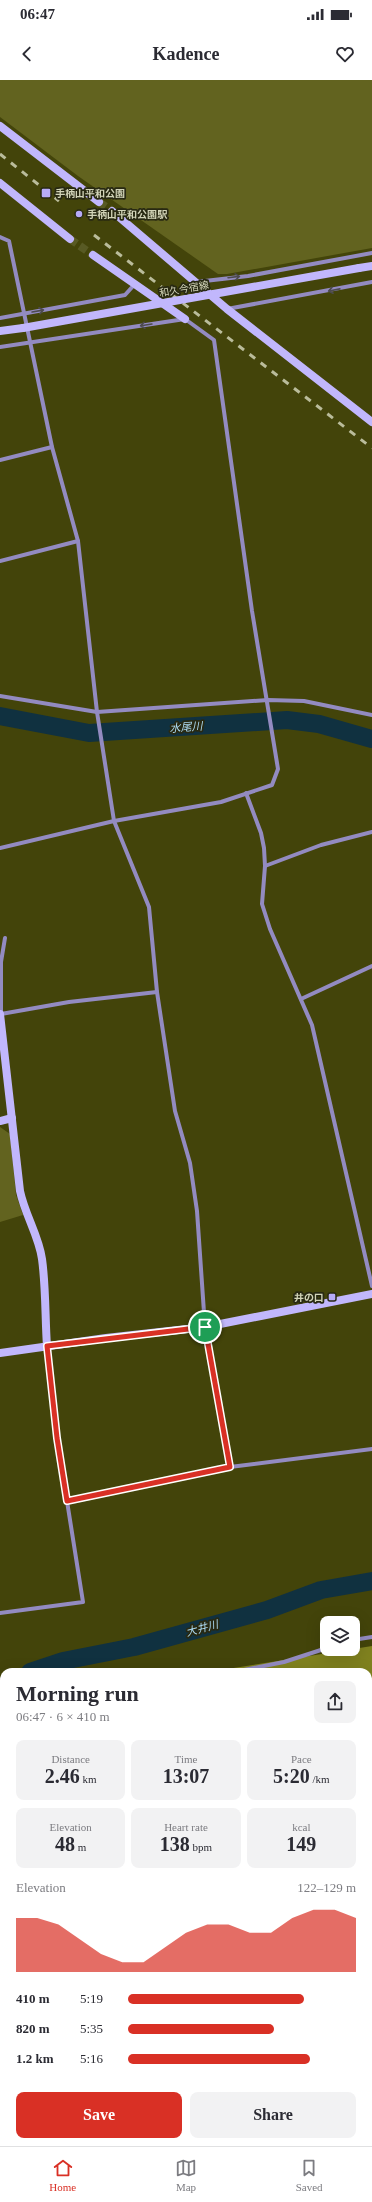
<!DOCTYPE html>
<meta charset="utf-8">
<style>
:root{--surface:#fff;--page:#f2f2f3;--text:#2b2b33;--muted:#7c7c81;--line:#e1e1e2;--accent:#d93025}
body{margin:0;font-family:"Times New Roman","Noto Sans JP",serif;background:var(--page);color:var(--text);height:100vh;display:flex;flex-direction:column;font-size:15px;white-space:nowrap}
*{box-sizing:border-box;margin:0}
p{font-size:13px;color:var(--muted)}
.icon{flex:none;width:22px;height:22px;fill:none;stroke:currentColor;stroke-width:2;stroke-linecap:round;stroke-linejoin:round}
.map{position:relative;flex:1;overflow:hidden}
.sheet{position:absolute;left:0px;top:1588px;width:372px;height:478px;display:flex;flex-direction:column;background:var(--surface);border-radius:12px 12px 0 0;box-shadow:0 4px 16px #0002}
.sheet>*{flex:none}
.tools{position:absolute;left:320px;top:1536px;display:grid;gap:8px}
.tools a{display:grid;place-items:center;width:40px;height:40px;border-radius:8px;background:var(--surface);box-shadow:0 4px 16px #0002;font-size:20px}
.pin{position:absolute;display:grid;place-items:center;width:34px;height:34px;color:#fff;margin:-17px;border:2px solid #fff;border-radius:50%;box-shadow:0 1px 4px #0007}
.round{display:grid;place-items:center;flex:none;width:42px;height:42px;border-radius:8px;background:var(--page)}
.summary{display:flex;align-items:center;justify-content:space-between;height:68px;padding:0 16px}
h1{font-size:22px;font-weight:700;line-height:30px}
.metrics{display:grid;grid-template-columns:repeat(3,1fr);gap:6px;height:68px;padding:4px 16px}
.metrics div{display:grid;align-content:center;border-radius:8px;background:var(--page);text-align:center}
.metrics b{font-size:20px;font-weight:700}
.metrics small{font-size:11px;font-weight:400}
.metrics p{font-size:11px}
.chart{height:112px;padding:8px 16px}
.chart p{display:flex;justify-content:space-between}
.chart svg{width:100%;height:72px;margin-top:4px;fill:var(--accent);opacity:.7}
.cta{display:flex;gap:8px;margin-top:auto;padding:8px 16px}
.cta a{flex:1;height:46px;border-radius:8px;background:var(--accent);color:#fff;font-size:16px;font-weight:700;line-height:46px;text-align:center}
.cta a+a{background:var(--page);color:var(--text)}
ul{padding:0 16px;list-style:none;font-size:13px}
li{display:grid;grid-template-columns:64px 48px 1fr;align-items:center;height:30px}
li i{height:10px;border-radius:5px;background:var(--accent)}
.status{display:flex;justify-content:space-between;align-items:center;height:28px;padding:0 20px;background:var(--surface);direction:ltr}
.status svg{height:11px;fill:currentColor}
header{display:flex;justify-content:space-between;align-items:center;height:52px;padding:0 16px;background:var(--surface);font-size:18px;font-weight:700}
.tab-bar{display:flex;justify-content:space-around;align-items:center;height:56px;border-top:1px solid var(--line);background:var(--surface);font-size:11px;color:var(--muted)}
.tab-bar a{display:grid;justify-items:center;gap:2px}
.tab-bar .selected{color:var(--accent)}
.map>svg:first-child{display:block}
.green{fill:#62631f}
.forest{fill:#80821f}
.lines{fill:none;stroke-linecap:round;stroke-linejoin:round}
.river{stroke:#103140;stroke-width:18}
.secondary-tunnel{stroke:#585a24;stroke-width:8;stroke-dasharray:8 4;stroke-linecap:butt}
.street{stroke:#938bc1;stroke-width:4}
.secondary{stroke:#c1b7fc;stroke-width:8}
.rail{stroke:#babc9b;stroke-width:3;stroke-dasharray:7 7;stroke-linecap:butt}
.secondary-bridge{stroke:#c1b7fc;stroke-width:8}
.oneway{stroke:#4d4b4f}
.route-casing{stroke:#fff;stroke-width:8}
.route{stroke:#d93025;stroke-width:5}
.poi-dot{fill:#b7abf8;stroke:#282912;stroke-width:1.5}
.labels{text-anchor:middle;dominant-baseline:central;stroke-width:3.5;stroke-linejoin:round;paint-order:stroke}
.poi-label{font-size:10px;font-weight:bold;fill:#d2d4b8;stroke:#282912;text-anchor:start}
.street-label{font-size:10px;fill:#d2d4b8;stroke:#282912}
.water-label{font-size:11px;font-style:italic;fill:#abd9f1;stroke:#282912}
</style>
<div class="status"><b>06:47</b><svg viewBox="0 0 49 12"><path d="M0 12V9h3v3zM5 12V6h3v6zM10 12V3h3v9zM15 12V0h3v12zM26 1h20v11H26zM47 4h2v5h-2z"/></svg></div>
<header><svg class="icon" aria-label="back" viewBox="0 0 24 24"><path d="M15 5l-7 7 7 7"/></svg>Kadence<svg class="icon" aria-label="heart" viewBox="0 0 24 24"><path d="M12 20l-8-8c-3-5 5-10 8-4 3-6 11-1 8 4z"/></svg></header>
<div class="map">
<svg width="372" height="2066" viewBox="0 0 372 2066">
<rect width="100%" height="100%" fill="#43440a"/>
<g class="green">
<path d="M0,0H372V168L227,194H218L78,96L0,37Z"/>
<path d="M0,1047L10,1054L16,1115L23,1135L0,1142Z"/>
</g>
<g class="forest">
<path d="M372,1566V1925L368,1932V1592H208Z"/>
<path d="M4,1677V2062H368V2003H372V2066H0V1680Z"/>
</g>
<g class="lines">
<g class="river">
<path d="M0,636L89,653L287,640L319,644L372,659"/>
<path d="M30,1592L63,1581L134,1567L267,1530L321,1510L372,1501"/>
<path d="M0,1609L4,1606"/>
</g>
<g class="secondary-tunnel">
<path d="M99,122L112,131"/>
<path d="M70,159L93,175"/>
</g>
<g class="street">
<path d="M0,157L9,161L52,367L78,461L97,632L114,741L149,827L157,912L175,1031L190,1083L197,1131L205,1247L230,1387"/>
<path d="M196,202L248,196L372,173"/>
<path d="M227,229L372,202"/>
<path d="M0,238L125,215L134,205"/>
<path d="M0,267L185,239L214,260L252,531L278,689L272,705L221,722L114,741L0,768"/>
<path d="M0,380L52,367"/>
<path d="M0,481L78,461"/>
<path d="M0,616L97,632L268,620L304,621L372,635"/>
<path d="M246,713L261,753L264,768L265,786L262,824L270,849L312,945L372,1206"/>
<path d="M265,786L321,765L372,752"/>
<path d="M5,858L1,882V934L69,922L157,912"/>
<path d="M301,919L372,886"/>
<path d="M67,1421L230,1387L372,1369"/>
<path d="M0,1533L83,1522L57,1358L47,1267"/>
<path d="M353,1560L372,1557"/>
<path d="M234,1592L284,1582L327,1568"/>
<path d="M0,1655L4,1653"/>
</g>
<g class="secondary">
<path d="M0,46L99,122"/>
<path d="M0,103L70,159"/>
<path d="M112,131L227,229L372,342"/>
<path d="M93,175L185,239"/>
<path d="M359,188L372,186"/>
<path d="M0,251L23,248"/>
<path d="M0,934L20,1111C25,1135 39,1156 42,1179C46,1208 45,1238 47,1266"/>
<path d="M0,1041L12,1038"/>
<path d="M0,1273L106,1258L205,1247L372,1214"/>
</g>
<g class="rail">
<path d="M0,74L59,121"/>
<path d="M94,155L372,368"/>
</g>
<path class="secondary-bridge" d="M23,248L359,188"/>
</g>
<defs><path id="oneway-shaft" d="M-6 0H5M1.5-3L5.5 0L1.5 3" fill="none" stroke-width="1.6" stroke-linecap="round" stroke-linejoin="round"/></defs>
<g class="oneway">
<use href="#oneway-shaft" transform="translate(234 197) rotate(-7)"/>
<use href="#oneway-shaft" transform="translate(334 210) rotate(169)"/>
<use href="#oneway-shaft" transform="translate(38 231) rotate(-10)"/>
<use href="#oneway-shaft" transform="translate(146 245) rotate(171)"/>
</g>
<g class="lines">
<g class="route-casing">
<path id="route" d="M205,1247L230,1387L67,1421L57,1358L47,1266Z"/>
</g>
<use href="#route" class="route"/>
</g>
<g class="poi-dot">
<rect x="41" y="108" width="10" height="10" rx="2"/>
<circle cx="79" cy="134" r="4"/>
<rect x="328" y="1213" width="8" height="8" rx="2"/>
</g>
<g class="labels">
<g class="poi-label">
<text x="55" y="113">手柄山平和公園</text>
<text x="87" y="134">手柄山平和公園駅</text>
<text x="324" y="1217" text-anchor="end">井の口</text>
</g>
<g class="street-label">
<text transform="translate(184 209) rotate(-10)">和久今宿線</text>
</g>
<g class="water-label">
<text transform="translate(186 647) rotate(-4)">水尾川</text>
<text transform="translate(202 1548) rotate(-15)">大井川</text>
</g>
</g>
</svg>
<div class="tools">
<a><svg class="icon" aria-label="layers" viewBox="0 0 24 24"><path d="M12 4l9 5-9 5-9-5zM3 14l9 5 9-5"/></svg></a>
</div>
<div class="pin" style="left:205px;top:1247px;background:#1e9e55"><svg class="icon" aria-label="arrive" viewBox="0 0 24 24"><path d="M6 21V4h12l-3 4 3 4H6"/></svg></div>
<section class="sheet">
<div class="summary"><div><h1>Morning run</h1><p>06:47 · 6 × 410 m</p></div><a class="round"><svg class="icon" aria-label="share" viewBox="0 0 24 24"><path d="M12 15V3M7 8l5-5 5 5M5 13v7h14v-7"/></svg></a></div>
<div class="metrics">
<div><p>Distance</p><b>2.46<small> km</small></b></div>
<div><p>Time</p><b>13:07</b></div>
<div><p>Pace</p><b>5:20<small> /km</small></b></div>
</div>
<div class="metrics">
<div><p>Elevation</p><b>48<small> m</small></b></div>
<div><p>Heart rate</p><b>138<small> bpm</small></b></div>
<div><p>kcal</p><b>149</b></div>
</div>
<div class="chart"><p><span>Elevation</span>122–129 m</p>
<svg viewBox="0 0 160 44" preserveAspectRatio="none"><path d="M0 44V11L10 11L20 15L30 24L40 33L50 38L60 38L70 29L80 20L90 15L100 15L110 20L120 20L130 11L140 6L150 6L160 11V44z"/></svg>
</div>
<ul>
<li><b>410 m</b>5:19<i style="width:77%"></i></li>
<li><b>820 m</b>5:35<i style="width:64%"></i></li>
<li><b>1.2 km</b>5:16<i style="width:80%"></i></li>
</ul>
<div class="cta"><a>Save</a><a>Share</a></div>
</section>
</div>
<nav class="tab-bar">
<a class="selected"><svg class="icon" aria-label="home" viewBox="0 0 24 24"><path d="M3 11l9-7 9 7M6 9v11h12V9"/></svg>Home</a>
<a><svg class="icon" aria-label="map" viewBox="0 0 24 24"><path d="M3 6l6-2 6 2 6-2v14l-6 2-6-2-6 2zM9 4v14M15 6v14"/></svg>Map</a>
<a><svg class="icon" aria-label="saved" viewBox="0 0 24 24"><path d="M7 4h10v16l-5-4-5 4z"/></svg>Saved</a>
</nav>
